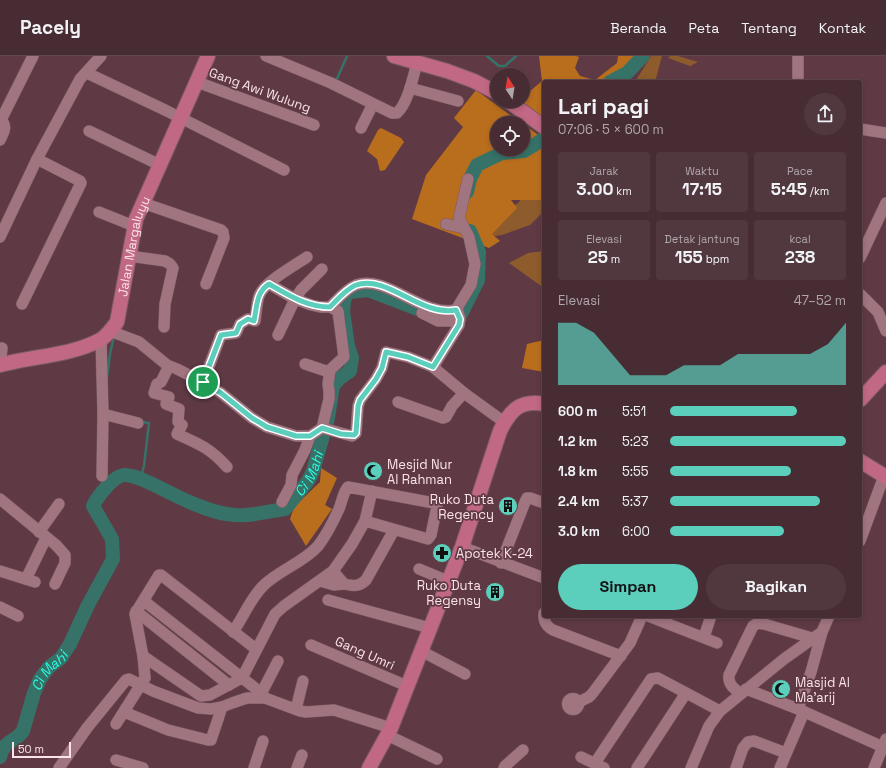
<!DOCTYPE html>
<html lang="id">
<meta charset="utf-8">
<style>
:root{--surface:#472c33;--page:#51383f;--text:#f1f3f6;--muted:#b0a7ac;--line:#5f484e;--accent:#5bcebc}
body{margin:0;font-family:"Space Grotesk",sans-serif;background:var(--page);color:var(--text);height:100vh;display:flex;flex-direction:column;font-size:15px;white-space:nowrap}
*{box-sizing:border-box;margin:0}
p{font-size:13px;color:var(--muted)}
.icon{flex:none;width:22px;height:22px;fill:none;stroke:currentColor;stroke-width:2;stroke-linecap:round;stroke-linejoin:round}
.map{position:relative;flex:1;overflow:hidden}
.sheet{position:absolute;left:542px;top:24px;width:320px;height:538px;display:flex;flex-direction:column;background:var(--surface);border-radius:4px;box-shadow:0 2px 6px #0003,0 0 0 1px var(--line)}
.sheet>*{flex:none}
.needle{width:26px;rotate:348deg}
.tools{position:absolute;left:490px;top:12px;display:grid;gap:8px}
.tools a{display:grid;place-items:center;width:40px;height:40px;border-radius:50%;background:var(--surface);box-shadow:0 2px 6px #0003,0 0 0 1px var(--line);font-size:20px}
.scale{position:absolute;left:12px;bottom:10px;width:59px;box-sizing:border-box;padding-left:4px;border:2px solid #fbe3e9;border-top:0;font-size:11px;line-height:14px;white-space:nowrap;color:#fbe3e9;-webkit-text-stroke:3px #5f3a44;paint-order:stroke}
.pin{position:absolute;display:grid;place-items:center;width:34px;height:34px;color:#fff;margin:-17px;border:2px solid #fff;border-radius:50%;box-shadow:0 1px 4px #0007}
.round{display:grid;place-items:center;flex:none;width:42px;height:42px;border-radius:21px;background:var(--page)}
.headline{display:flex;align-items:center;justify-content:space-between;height:68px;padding:0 16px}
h1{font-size:22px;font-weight:700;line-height:30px}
.figures{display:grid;grid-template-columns:repeat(3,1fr);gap:6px;height:68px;padding:4px 16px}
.figures div{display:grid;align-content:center;border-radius:4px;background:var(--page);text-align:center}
.figures b{font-size:17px;font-weight:700}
.figures small{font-size:11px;font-weight:400}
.figures p{font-size:11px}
.chart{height:112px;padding:8px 16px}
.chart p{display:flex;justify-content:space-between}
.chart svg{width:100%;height:72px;margin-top:4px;fill:var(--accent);opacity:.7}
.cta{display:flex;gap:8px;margin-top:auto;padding:8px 16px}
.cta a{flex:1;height:46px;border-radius:24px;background:var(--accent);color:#111;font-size:16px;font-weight:700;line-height:46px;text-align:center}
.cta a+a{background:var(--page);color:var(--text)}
ul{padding:0 16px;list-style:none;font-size:13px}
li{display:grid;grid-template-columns:64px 48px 1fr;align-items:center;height:30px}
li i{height:10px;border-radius:5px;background:var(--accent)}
header{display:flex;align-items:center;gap:24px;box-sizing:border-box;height:56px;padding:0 20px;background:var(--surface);border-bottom:1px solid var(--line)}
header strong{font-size:19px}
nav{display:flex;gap:22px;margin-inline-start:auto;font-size:14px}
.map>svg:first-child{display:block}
.green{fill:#8e5c2c}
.forest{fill:#b96e1d}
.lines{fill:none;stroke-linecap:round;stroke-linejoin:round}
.stream{stroke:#367268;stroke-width:2.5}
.river{stroke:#367268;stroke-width:14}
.minor-casing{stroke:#7a5a63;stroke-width:12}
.major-casing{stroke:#7a5a63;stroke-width:16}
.minor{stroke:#a07580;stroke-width:11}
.major{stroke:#c16884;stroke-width:14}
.route-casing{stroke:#fff;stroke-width:8}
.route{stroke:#5bcebc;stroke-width:5}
.labels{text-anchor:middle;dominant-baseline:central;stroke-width:3.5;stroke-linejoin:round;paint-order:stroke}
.street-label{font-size:13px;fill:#fbe3e9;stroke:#5f3a44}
.poi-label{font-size:13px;fill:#fbe3e9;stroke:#5f3a44;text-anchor:start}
.water-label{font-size:14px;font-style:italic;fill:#2bfae1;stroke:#5f3a44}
</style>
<header>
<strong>Pacely</strong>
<nav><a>Beranda</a><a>Peta</a><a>Tentang</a><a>Kontak</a></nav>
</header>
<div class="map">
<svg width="886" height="712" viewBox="0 0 886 712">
<rect width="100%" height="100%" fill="#5f3a44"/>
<g class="green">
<path d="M651,0H662L655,26H635Z"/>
<path d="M670,0H678L698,6L690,10L668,2Z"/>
<path d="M544,97V155L530,169L502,179L478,182L495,156L517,148L528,136Z"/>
<path d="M544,195V232L509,207L528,197Z"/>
</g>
<g class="forest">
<path d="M539,0H576L579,1L575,12L580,20L595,24L617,7L618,0H639L632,17L622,26H544V63L519,45H523V41L542,25Z"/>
<path d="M476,34L521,67H497V93H523V68L544,83V144H511L517,152L492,178L500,185L489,192L412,163L426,119L463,71L454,62Z"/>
<path d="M381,72L401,82L404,86L385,114L380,115L377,103L367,95L378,74Z"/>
<path d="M544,284V316L522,312L527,288Z"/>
<path d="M321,412L337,422L325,449L332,453L306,490L290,463L294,451L320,426Z"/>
</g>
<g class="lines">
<g class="stream">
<path d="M487,0L499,10H505L516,0"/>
<path d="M336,25L347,0"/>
<path d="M107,321L110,298L114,280"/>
<path d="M140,423L144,410L149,367L142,366"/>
</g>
<g class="river">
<path d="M610,26L627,17L643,0"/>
<path d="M467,136L470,123L477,109L502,97L524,95L539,86L544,82"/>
<path id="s1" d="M0,701C4,683 15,687 23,675L34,637L40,623L49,611L61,602L70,588L88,549L113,503L112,483L93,450C97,441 114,419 125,419C140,419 172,439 187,445C205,453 226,461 246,459C259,458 272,455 285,453L308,425L313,415L328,362L333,330L340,322L350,315L352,302L348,290L343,255L344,245L346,239L350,236L368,234L441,262L461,258L478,224L479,196L470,175"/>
</g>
<g class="minor-casing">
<g id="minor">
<path d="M266,0L331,27L392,57H397C408,47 413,21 417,7"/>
<path d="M87,17L165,54L284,114"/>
<path d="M197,26L314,69"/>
<path d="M798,26V0"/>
<path d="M410,32L458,45"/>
<path d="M0,63C8,70 4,76 0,84"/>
<path d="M1,64L33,0"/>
<path d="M361,72L373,48"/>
<path d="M860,73L886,77"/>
<path d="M89,75L160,109"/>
<path d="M143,147L221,174L223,176L224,182L206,228"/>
<path d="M99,156L134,170"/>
<path d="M446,168L463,172"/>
<path d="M0,181L37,103L80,23L101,0"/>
<path d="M129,200L165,205L170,208L173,212L165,248L164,271"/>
<path d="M860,202L886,147"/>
<path d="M269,228L295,243L311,249L320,251H330L338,255L344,301L330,314L328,328L329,335V343L322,372"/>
<path d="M860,238L878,256L886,275"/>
<path d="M22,248L81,127L80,125L37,103"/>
<path d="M330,251C338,243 346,233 356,229C387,218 421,261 456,254"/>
<path d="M422,257L438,265H459"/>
<path d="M110,275L139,286L167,309L177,313L203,326L221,337L252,362L267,371L296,380H310L322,372"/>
<path d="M278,279L295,243L301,234L322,213"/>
<path d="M101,283L103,358L102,420"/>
<path d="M305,308L329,316"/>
<path d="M0,309L2,292"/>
<path d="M169,310L161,326L157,328L154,337L169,341L166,348L179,353L178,366L182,369L177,378C199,388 210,392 227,411"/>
<path d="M433,311L459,269L460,263L457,252L471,229L475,208L469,181L459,162L468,123"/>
<path d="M203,326L221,279L236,277L240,268L248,263L255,265C256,258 257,245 259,240C264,226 294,210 307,201"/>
<path d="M398,346L443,362L446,361L452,350L464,337"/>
<path d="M103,358L138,367"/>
<path d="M322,372L352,380L356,377L358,350L360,344L376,323L382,312L386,296L408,301L433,311L464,337L504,366"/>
<path d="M0,443L56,489L65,499V507L55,528"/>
<path d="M282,446L291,429L292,419L305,394L310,380"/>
<path d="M39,476L59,448"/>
<path d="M860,485L884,420"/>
<path d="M462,491L544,522"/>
<path d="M501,507L525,446L527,442H530L544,447"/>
<path d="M419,513L448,525"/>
<path d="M0,515L35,526"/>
<path d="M333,515L344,528C353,530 359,531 366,524L394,474"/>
<path d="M26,523L46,482"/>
<path d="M320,525L334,529L344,528"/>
<path d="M328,544L430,572"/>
<path d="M144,545L255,632L265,642"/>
<path d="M0,551L18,560"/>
<path d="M136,555L229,629"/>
<path d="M544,557C543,565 547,571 553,574L621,600"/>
<path d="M648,560L717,587"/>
<path d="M233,576C244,560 250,543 263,530C279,514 303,507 318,490C326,480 333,466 339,453C342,446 343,436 348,431L434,447L437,450L431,479L428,483L365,465"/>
<path d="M704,581L711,560"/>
<path d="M311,589L407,630"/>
<path d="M421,595L465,618"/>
<path d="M143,600L201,640L210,639L242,622L275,558L284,550L333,515L352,488L365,465L372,435"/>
<path d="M145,622L143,600L135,558L159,519H161L256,593"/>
<path d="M746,633L798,653L883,691"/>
<path d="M740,637C733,632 728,628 729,619L753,570C757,567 759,567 764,568L812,582"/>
<path d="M261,638L278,605"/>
<circle cx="573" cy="648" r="5.5"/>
<path d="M579,646L589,641L592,638L630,587L642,560"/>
<path d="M296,653L303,625"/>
<path d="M798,653L811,616L822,576"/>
<path d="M125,655L129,658L168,674L208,684H211L222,651"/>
<path d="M116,668L145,622"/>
<path d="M387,679L437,703"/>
<path d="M581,701L604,712"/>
<path d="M116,704L143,712"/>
<path d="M595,707L651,623L658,622L720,655"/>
<path d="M59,712L87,672L126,624L129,623L153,635L198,652L211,653L222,651L232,647L247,642H265L300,655L306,656L334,654L391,672"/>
<path d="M254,712L263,685"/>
<path d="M297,712L302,699"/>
<path d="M504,712L505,710L523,694"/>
<path d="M637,712L686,637"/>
<path d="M691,712L709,670L720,655L784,603L822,576L829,560"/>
<path d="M736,712L743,692L748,686L754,685L786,697"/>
<path d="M780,712L804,656"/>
<path d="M874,712L886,683"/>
</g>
</g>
<g class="major-casing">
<g id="major">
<path d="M394,0L447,15L474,25L497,37"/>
<path d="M508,45L544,71"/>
<path id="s2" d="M0,309C32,300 70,300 100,284C107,280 112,273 117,266L136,163L208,0"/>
<path d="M860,344L886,316"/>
<path d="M860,405L886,421"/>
<path d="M369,712L391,672L462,491L500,375C510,355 520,343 544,348"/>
</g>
</g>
<use href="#minor" class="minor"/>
<use href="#major" class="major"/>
</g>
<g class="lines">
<g class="route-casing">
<path id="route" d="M269,228C288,239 307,251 330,251C338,243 346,233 356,229C387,218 421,261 456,254L460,263L459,269L433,311L408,301L386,296L382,312L376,323L360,344L358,350L356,377L354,379L341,378L322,372L310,380H296L267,371L252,362L221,337L203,326L221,279L236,277L240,268L248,263L254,265C257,251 256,236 269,228Z"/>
</g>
<use href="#route" class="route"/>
</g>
<defs>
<g id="mosque-disc" transform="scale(1)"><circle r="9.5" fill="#5bcebc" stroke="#5f3a44"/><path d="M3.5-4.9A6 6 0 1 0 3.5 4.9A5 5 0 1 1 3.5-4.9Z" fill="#111"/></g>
<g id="building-disc" transform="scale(1)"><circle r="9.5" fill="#5bcebc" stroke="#5f3a44"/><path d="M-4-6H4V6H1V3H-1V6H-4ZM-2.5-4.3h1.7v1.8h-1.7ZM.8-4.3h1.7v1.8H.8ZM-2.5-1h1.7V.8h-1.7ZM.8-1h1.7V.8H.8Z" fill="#111"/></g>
<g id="pharmacy-disc" transform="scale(1)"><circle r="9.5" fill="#5bcebc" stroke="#5f3a44"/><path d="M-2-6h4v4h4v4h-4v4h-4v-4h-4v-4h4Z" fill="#111"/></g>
</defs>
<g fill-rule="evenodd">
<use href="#mosque-disc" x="373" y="415"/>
<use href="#building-disc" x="508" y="450"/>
<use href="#pharmacy-disc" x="442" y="497"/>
<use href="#building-disc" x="495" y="536"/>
<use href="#mosque-disc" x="781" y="633"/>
</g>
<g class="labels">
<g class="street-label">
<text transform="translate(260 34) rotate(20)">Gang Awi Wulung</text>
<text stroke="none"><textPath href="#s2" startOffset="206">Jalan Margaluyu</textPath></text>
<text transform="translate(365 597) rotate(24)">Gang Umri</text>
</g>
<g class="poi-label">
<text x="387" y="408">Mesjid Nur<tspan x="387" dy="15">Al Rahman</tspan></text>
<text x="494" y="443" text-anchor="end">Ruko Duta<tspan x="494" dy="15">Regency</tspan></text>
<text x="456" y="497">Apotek K-24</text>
<text x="481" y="529" text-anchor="end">Ruko Duta<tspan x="481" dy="15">Regensy</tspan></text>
<text x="795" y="626">Masjid Al<tspan x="795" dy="15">Ma'arij</tspan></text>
</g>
<g class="water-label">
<text stroke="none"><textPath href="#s1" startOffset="548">Ci Mahi</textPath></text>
<text stroke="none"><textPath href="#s1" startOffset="103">Ci Mahi</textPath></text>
</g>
</g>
</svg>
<div class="tools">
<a><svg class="needle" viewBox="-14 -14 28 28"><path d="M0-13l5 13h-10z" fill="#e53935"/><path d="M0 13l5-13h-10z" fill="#b0a7ac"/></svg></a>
<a><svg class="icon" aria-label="locate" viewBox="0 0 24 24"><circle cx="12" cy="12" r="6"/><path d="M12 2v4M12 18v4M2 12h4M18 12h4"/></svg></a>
</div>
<div class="scale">50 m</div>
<div class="pin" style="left:203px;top:326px;background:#1e9e55"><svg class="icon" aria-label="arrive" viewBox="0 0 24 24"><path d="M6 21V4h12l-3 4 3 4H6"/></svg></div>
<section class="sheet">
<div class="headline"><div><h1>Lari pagi</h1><p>07:06 · 5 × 600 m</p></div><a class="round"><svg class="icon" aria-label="share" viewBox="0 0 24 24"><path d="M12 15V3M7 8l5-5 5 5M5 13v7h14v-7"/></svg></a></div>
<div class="figures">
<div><p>Jarak</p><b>3.00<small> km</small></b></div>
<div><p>Waktu</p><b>17:15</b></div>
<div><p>Pace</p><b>5:45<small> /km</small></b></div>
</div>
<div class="figures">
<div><p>Elevasi</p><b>25<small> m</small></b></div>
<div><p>Detak jantung</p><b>155<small> bpm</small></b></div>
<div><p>kcal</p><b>238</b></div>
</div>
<div class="chart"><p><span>Elevasi</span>47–52 m</p>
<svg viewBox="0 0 160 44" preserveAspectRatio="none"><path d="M0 44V6L10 6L20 12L30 25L40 38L50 38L60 38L70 32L80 32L90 32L100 25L110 25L120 25L130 25L140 25L150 19L160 6V44z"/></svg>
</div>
<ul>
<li><b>600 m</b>5:51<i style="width:72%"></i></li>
<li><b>1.2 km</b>5:23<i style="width:100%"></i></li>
<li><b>1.8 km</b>5:55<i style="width:69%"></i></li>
<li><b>2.4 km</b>5:37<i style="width:85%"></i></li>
<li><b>3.0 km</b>6:00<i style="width:65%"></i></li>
</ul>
<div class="cta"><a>Simpan</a><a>Bagikan</a></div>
</section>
</div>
